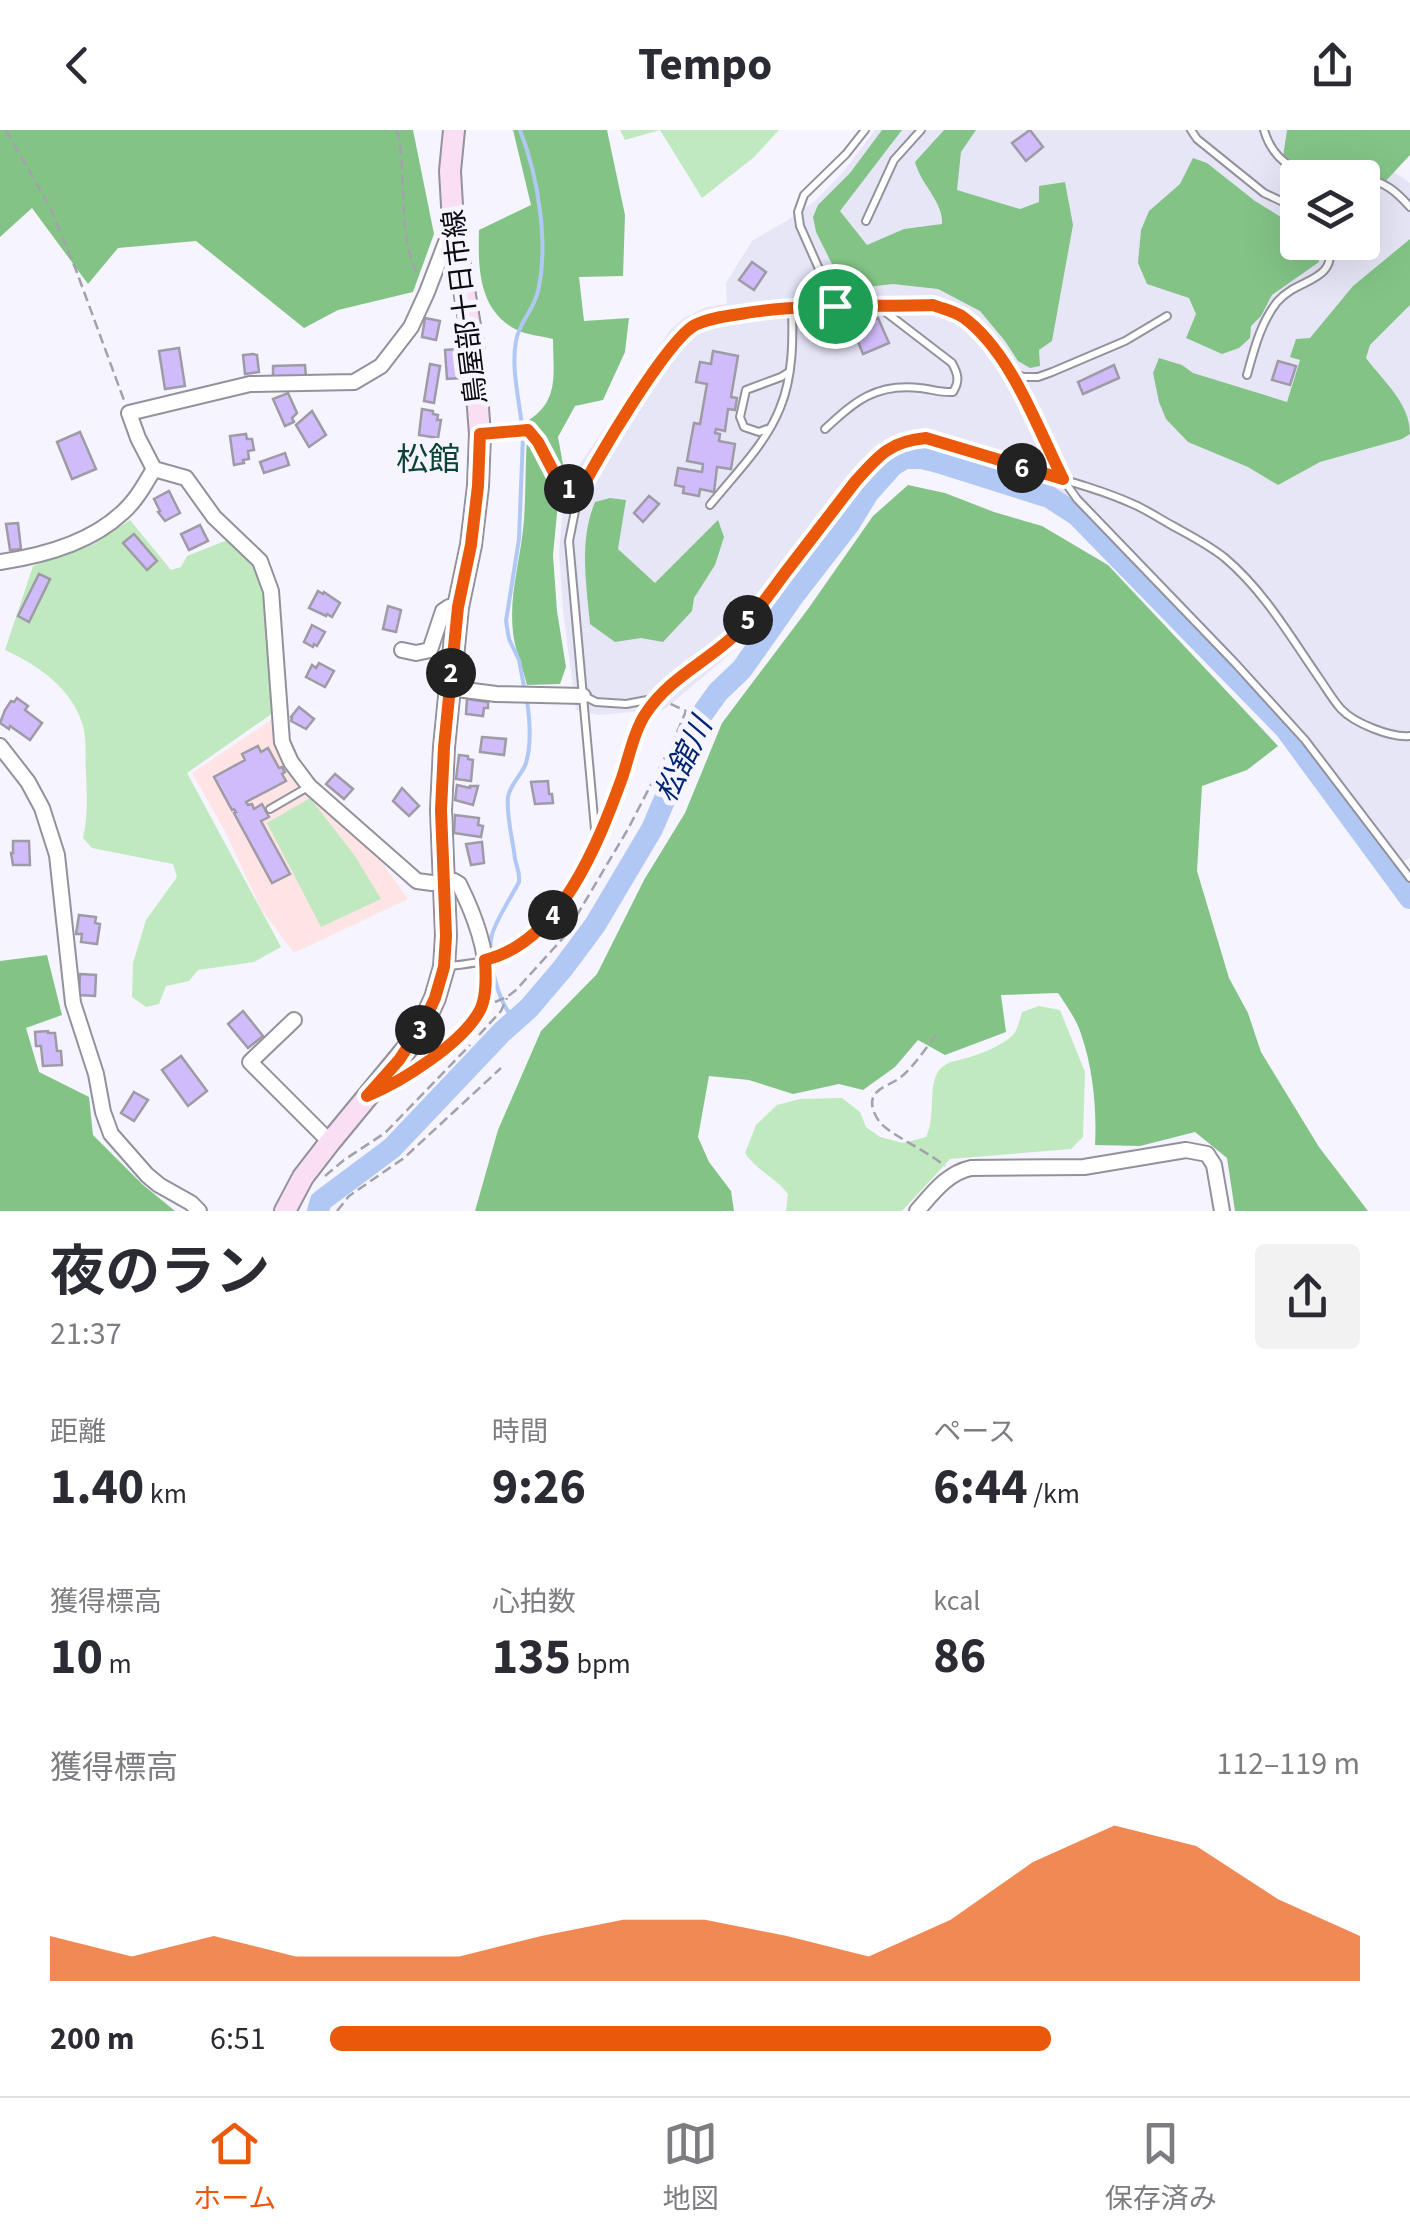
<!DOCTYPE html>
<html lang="ja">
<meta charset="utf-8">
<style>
:root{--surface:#fff;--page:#f2f2f3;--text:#2b2b33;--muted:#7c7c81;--line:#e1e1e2;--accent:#ea580c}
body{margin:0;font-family:"Source Sans 3","Noto Sans JP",sans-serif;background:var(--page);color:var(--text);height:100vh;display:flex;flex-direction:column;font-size:38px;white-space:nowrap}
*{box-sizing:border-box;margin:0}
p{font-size:32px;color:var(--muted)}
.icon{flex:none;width:55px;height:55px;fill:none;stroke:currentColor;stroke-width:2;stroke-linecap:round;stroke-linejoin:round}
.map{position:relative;height:1081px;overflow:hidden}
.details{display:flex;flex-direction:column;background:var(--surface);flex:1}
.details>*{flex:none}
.fabs{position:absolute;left:1280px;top:30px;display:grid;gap:20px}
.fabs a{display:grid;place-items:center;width:100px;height:100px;border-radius:10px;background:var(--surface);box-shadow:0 10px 40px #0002;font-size:50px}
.pin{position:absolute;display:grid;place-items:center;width:85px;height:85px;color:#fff;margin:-42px;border:5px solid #fff;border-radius:50%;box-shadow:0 2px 10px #0007}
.km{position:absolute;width:50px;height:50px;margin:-25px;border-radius:50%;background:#222;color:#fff;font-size:28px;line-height:50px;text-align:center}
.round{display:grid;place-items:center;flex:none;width:105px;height:105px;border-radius:10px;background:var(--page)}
.headline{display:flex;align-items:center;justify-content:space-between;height:170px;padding:0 50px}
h1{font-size:55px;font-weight:700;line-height:75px}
.figures{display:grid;grid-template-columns:repeat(3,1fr);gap:15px;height:170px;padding:10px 50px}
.figures div{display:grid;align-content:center}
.figures b{font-size:50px;font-weight:700}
.figures small{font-size:28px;font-weight:400}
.figures p{font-size:28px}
.chart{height:280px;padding:20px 50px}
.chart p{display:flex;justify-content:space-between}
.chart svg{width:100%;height:180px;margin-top:10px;fill:var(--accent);opacity:.7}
ul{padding:0 50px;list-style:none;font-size:32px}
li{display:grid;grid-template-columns:160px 120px 1fr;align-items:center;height:75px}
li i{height:25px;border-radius:12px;background:var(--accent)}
header{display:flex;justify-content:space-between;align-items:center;height:130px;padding:0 50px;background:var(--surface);font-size:45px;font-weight:700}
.tab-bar{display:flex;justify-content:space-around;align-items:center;height:140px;border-top:2px solid var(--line);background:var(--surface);font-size:28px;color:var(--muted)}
.tab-bar a{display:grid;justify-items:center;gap:5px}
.tab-bar .selected{color:var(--accent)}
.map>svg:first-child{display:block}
.built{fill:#e7e6f7;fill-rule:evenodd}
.education{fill:#ffe4e6}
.green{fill:#c0e9c0}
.forest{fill:#83c486}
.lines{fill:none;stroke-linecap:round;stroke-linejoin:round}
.stream{stroke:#b0c8f3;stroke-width:4}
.river{stroke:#b0c8f3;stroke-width:22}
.building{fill:#d0bcfa;stroke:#9e9ba5;stroke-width:2.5}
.lane-casing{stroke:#93929c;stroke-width:10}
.street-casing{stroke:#93929c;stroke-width:18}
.secondary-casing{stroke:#93929c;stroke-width:24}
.path{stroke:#a2a2aa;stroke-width:2.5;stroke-dasharray:10 5;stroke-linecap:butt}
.lane{stroke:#fff;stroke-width:6}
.street{stroke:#fff;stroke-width:14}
.secondary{stroke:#fadef4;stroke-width:20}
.route-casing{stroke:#fff;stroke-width:20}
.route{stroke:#ea580c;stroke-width:12}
.labels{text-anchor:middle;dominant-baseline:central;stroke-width:10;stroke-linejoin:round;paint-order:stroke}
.street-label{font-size:28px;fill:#0b0b0e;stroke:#f5f4ff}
.water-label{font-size:30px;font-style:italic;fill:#002472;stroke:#f5f4ff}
.quarter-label{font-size:32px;fill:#0c4233;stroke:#f5f4ff}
</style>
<header><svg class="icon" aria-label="back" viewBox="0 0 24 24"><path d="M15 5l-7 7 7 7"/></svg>Tempo<svg class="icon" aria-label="share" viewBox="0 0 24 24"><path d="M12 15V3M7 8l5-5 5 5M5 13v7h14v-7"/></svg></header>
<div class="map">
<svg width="1410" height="1081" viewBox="0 0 1410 1081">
<rect width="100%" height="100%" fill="#f5f4ff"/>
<path class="built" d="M875,0H1333L1410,53V728L1396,736L1302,613L1243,546L1078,378L1055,362L925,317L904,321L887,328L873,340L776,474L755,499L724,529L665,579L599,585L576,580L563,481L559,422L563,376L576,340L671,199L684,188L706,177L727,174L726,153L752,111L786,91L815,71L843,42ZM1298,48H1362V112H1298Z"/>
<path class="education" d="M274,588L276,608L366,710L408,769L294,823L261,779L225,701L192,643Z"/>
<g class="green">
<path d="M620,0H779L753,28L702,68L660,0L625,10Z"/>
<path d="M130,390L171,440L181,437L187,426L230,409L257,437L266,471L273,583L187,643L281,817L254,832L198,840L189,851L166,856L159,874L146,877L132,867L133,833L146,790L177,747L173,734L92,718L83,708C88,686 87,666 86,644C85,629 87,611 83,596C73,559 38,535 5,520L33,436L92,415Z"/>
<path d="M310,668L355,726L381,769L321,797L267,693Z"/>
<path d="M1039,876L1060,880L1085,942L1083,1007L1071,1019L950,1029L902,1081H786L788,1064C775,1047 756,1040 745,1023L756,995L777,975L800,969L842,968L860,982L866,997L880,1007L903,1013L926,1007C937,986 926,953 941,938C950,930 959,931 970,927C983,923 1003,915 1013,905C1018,899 1020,889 1022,882Z"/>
</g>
<g class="forest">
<path d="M0,0H413L434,104L413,162L338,180L304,198L196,111L118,118L88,154L32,78L0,107Z"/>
<path d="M513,0H607L625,85L623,146L579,147L584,191L629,188L625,222L603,270L575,276L558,307L564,340L558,373L553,425L557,481L566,537L560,554L527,555C523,538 514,517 513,502C509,467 519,435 523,400C527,364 524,327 529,290C560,270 553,242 553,209C542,206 526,205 515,199C478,179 478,136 479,100L531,75Z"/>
<path d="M882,0H902L840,81L867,115L904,99L942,94C944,73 920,53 915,32L944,0H976L961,22L957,60L1020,79L1039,72V56L1065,52L1073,95L1052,211L1039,220L1040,236L1030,238L1018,231L1005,211L980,181L938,159L893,154L850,159L842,154L816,102L813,87L818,75L850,43Z"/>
<path d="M1287,0H1410V25L1367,71L1363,73L1362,48H1298L1297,65L1284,61L1281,40Z"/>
<path d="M1193,28L1207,33L1255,71L1297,97L1298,112L1317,113L1319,132L1272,165L1261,186L1251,196L1250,208L1239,218L1222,224L1186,208L1196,184L1189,168L1147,154L1138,133L1141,100L1149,81L1180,54Z"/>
<path d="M1410,109V175L1370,215L1366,228C1384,252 1410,273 1410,304L1402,309L1320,332L1278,355L1248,337L1188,312L1166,289L1159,272L1153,243L1159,228L1182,235L1193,243L1287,272L1300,230L1290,227L1296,209L1310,208L1353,156Z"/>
<path d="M908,355L945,363L994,382L1042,396L1108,435L1278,616L1247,640L1202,656L1197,741L1229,848L1248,883L1261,922L1319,1017L1368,1081H1235L1227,1028L1195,1002L1140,1016L1095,1015C1097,980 1093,938 1081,904C1077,890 1066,875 1058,863L1001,865L1006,902L945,925L918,910L895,937L863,960L839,954L793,964L749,950L709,946L698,1007L709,1032L731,1061L734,1081H475L498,1000L541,901L597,844L644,750L685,683L722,593L808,479L873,386Z"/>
<path d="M610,368L626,370L618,419L655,453L718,390L724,407L715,435L694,468L692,481L663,512L641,508L615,512L590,494C586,452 579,411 595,372Z"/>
<path d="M47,825L62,885L26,898L39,942L89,967L93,1005L142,1054L175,1081H0V831Z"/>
</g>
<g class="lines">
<g class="stream">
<path d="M520,0C538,46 549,113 538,161C534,180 519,192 516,211C511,238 519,269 522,296"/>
<path d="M523,306L519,409L506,491L509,509L519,530L525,562"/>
<path d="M516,890C498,876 488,830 491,809C492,796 513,764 519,752C520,742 517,738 515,729C513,710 506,686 508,667C510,654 522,645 526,633C532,613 530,591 527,571"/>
</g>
<path class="river" d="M318,1081L321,1071L392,1018L502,902L529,878L563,838L595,795L652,699L700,587L718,562L742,539L794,465L849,394L868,363L893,335L905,328H922L938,332L1049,367L1077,385L1285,598L1410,768"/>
</g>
<g class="building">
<path d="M1030,0L1043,17L1026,31L1012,13Z"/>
<path d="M752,132L766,142L754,160L739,150Z"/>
<path d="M425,188L440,191L436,210L422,207Z"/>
<path d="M878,188L889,213L863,224L853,199Z"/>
<path d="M179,218L185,256L165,259L159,221Z"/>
<path d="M456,219L461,248L447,249L445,220Z"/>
<path d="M713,221L738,226L731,267L737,268L735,280L728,279L725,301L716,299L715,303L720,304L719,311L735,314L731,339L717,337L714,362L700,359L699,366L683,363L684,357L675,355L678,338L702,342L703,334L687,331L694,293L700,294L707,254L696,252L700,232L711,234Z"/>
<path d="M253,224L257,225L259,242L245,244L243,225Z"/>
<path d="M1278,231L1296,236L1290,255L1272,250Z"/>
<path d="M430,234L440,236L434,273L424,271Z"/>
<path d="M305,235L306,247L273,248V236Z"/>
<path d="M1114,235L1119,248L1083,264L1078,252Z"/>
<path d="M288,263L297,283L292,288L294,292L285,296L273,269Z"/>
<path d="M422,279L433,281V284L438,285L437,290H441L438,308L419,305Z"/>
<path d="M312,281L326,305L309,317L296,295Z"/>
<path d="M80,302L96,339L72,349L57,312Z"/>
<path d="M246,304L247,309H252L254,320L248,321L249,329L243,330L244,333L234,335L230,306Z"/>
<path d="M285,323L289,335L264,343L260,332Z"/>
<path d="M169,361L180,383L165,391L158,382L160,381L154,369Z"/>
<path d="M649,366L659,374L643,392L634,383Z"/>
<path d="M18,393L21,419L10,420L6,394Z"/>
<path d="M200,395L208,411L189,420L181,404Z"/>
<path d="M134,404L157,431L147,440L123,413Z"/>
<path d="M39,444L50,449L29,492L18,486Z"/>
<path d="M318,461L323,464L324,462L340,473L332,487L327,484L326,486L309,478Z"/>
<path d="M388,476L401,480L396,502L383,499Z"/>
<path d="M312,495L325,502L317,516L314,514L313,517L304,512Z"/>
<path d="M319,533L334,541L325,557L306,547L312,535L316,538Z"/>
<path d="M17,568L28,576L25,580L42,593L30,610L10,596L9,599L0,593L5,580L11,571L14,572Z"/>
<path d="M467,569L488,572V578H484L483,586L466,584Z"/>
<path d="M299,577L314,589L306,599L291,591L292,588L291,587Z"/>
<path d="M482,607L506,609L504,625L480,622Z"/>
<path d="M258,616L261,622L268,618L279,638L282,637L285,642L282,644L286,651L246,672L248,675L252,674L254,679L262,674L269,687L261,691L290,744L272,753L234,683L236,682L234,679L232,680L214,647L245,630L242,624Z"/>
<path d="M459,625L468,626V629L473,630L471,651L456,649Z"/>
<path d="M335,644L353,659L344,669L326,654Z"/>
<path d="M548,651L549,664H552L553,673L535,674L531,652Z"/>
<path d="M457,655L470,658V656H478L473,675L455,670Z"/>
<path d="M402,658L419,676L409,686L393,671Z"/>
<path d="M455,685L479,688L478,695L483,696L481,707L454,703Z"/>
<path d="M13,711H29L30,735H13L11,723H13Z"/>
<path d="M482,712L484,733L471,735L466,714Z"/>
<path d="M79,785L96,787L95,793L100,794L97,814L81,812L82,804H76Z"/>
<path d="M80,844L96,845L95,866L79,865Z"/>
<path d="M243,881L263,906L248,918L228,894Z"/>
<path d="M48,901V903H55L57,921H61L62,935L43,936L41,916H36L35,902Z"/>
<path d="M181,926L207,961L188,976L162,940Z"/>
<path d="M134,962L148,970L134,991L121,983Z"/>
</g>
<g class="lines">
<g class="lane-casing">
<g id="lane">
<path d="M1191,0L1197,9L1264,63L1298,79"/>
<path d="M1264,0C1272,28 1292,41 1319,48"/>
<path d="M1362,48C1384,51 1396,61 1410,77"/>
<path d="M866,91L894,30L921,0"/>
<path d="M835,175L800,96L798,82L804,65L846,24L865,0"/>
<path d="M1012,244L1024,247H1038L1052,242L1125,211L1167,186"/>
<path d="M1247,245C1254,220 1260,194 1277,172C1299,146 1336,155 1330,112"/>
<path d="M767,299L759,302L744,297L740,287L746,260L781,247L789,242"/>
<path d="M825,299C855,271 876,253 920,258C931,259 941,263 953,262C960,251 958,244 952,233L879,177"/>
<path d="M710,375C734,345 766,314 780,278C793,247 793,210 792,177"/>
<path d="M584,566L596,572L626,574L658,568L676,549L709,527L738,502L855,351C870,335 885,314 908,310C940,303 973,323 1003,332C1046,346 1091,355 1133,374C1147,380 1160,389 1173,396C1191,406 1209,415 1225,428C1264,461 1290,506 1319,548C1326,558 1333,570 1341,579C1354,593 1391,608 1410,606"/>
<path d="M270,679L308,657"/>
<path d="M596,710L569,411L578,366L591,339L671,219L683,203L695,195L721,187L792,177L933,175L960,185L985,208L1011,243L1063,349L1077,369L1235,533L1305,610L1410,748"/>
<path d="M450,836C467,834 487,832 503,826C563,800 599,709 620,651C632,620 638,594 658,568"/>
</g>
</g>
<g class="street-casing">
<g id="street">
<path d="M480,304L528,300L538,313L560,354L578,366"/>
<path d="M0,432C42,426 90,413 122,383C136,371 145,354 154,339"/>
<path d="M402,520L416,523L430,520L443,481L449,477H458"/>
<path d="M449,558L496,564L583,566"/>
<path d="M0,616L28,652L42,678L57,725L73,873L96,944L103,982L111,1004L147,1045L159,1055L191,1073L199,1081"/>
<path d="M294,890L250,932L330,1012"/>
<path d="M372,964C402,952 474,905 483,873C494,834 476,788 459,754L454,751L432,753L417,751L309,656L291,632L282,612L271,461L260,431L214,387L186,348L154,339L138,308L129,283L250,254L354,252L381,236L411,197L427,162L453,94"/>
<path d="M917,1081C932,1064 947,1043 971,1038L1084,1037L1186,1020L1207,1024L1214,1035L1222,1081"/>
</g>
</g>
<g class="secondary-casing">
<path id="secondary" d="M285,1081L303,1047L330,1012L410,915L424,892L435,868L444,837L446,806L441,680L444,617L458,477L471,415L478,356L480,304L473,214L453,93L450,41L454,0"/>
</g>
<g class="path">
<path d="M6,0L50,77L76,140L125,273"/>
<path d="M397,0C408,47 396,102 418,146"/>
<path d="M495,872L507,867L516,860L564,807L628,699L673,612L686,581L669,573"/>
<path d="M479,905L501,881L507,868"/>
<path d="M936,905C925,919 915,935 901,947C890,956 867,959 873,979C875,986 880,994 886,998C905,1012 926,1021 945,1036"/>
<path d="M325,1046L344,1030L385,1003L470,915"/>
<path d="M337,1081L349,1066L404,1028L501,938"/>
</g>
<use href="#lane" class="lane"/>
<use href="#street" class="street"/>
<use href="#secondary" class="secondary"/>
</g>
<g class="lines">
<g class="route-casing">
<path id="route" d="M933,175C943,179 954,181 963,187C1011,222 1037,297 1063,349L926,308C890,311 878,326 855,352C832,382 808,413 785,443C770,463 755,485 737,503C707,532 670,547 646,583C634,601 629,627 622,648C598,714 560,812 485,830C486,845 487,864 481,878C465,912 401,952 367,966L399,930L424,892L435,868L444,837L446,806L441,680L444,617L458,477L471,415L478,356L480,304L528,300L538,312L560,354L578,366C594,333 667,210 695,195C709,188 726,186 740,184C804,173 869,177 933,175Z"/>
</g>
<use href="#route" class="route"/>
</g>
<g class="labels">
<g class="street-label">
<text transform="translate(465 177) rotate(-97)">鳥屋部十日市線</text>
</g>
<g class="water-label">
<text transform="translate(684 630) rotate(-64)">松舘川</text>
</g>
<g class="quarter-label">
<text x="428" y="330">松館</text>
</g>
</g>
</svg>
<div class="fabs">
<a><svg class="icon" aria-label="layers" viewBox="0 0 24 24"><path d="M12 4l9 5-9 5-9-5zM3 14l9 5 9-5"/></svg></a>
</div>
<div class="pin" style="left:835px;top:176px;background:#1e9e55"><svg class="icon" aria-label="arrive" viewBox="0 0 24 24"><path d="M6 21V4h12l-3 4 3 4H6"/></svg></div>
<b class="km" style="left:569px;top:359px">1</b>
<b class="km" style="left:451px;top:543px">2</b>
<b class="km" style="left:420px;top:900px">3</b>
<b class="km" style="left:553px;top:785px">4</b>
<b class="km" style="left:748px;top:490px">5</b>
<b class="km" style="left:1022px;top:338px">6</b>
</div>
<section class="details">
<div class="headline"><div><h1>夜のラン</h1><p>21:37</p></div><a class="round"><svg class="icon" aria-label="share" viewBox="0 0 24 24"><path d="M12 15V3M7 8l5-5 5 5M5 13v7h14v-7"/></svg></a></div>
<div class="figures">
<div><p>距離</p><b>1.40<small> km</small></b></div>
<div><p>時間</p><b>9:26</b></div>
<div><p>ペース</p><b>6:44<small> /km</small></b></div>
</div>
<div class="figures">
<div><p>獲得標高</p><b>10<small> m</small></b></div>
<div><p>心拍数</p><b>135<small> bpm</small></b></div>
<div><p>kcal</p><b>86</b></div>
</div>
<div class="chart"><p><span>獲得標高</span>112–119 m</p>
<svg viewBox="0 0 160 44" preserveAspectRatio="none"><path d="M0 44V33L10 38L20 33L30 38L40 38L50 38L60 33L70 29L80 29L90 33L100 38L110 29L120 15L130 6L140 11L150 24L160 33V44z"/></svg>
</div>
<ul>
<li><b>200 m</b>6:51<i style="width:70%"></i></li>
</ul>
</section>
<nav class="tab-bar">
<a class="selected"><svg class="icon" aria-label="home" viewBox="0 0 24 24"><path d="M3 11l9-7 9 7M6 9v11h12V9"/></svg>ホーム</a>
<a><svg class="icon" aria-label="map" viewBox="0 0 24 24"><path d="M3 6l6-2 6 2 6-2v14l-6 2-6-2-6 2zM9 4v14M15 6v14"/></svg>地図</a>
<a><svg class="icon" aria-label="saved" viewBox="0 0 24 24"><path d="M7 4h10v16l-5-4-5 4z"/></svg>保存済み</a>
</nav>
